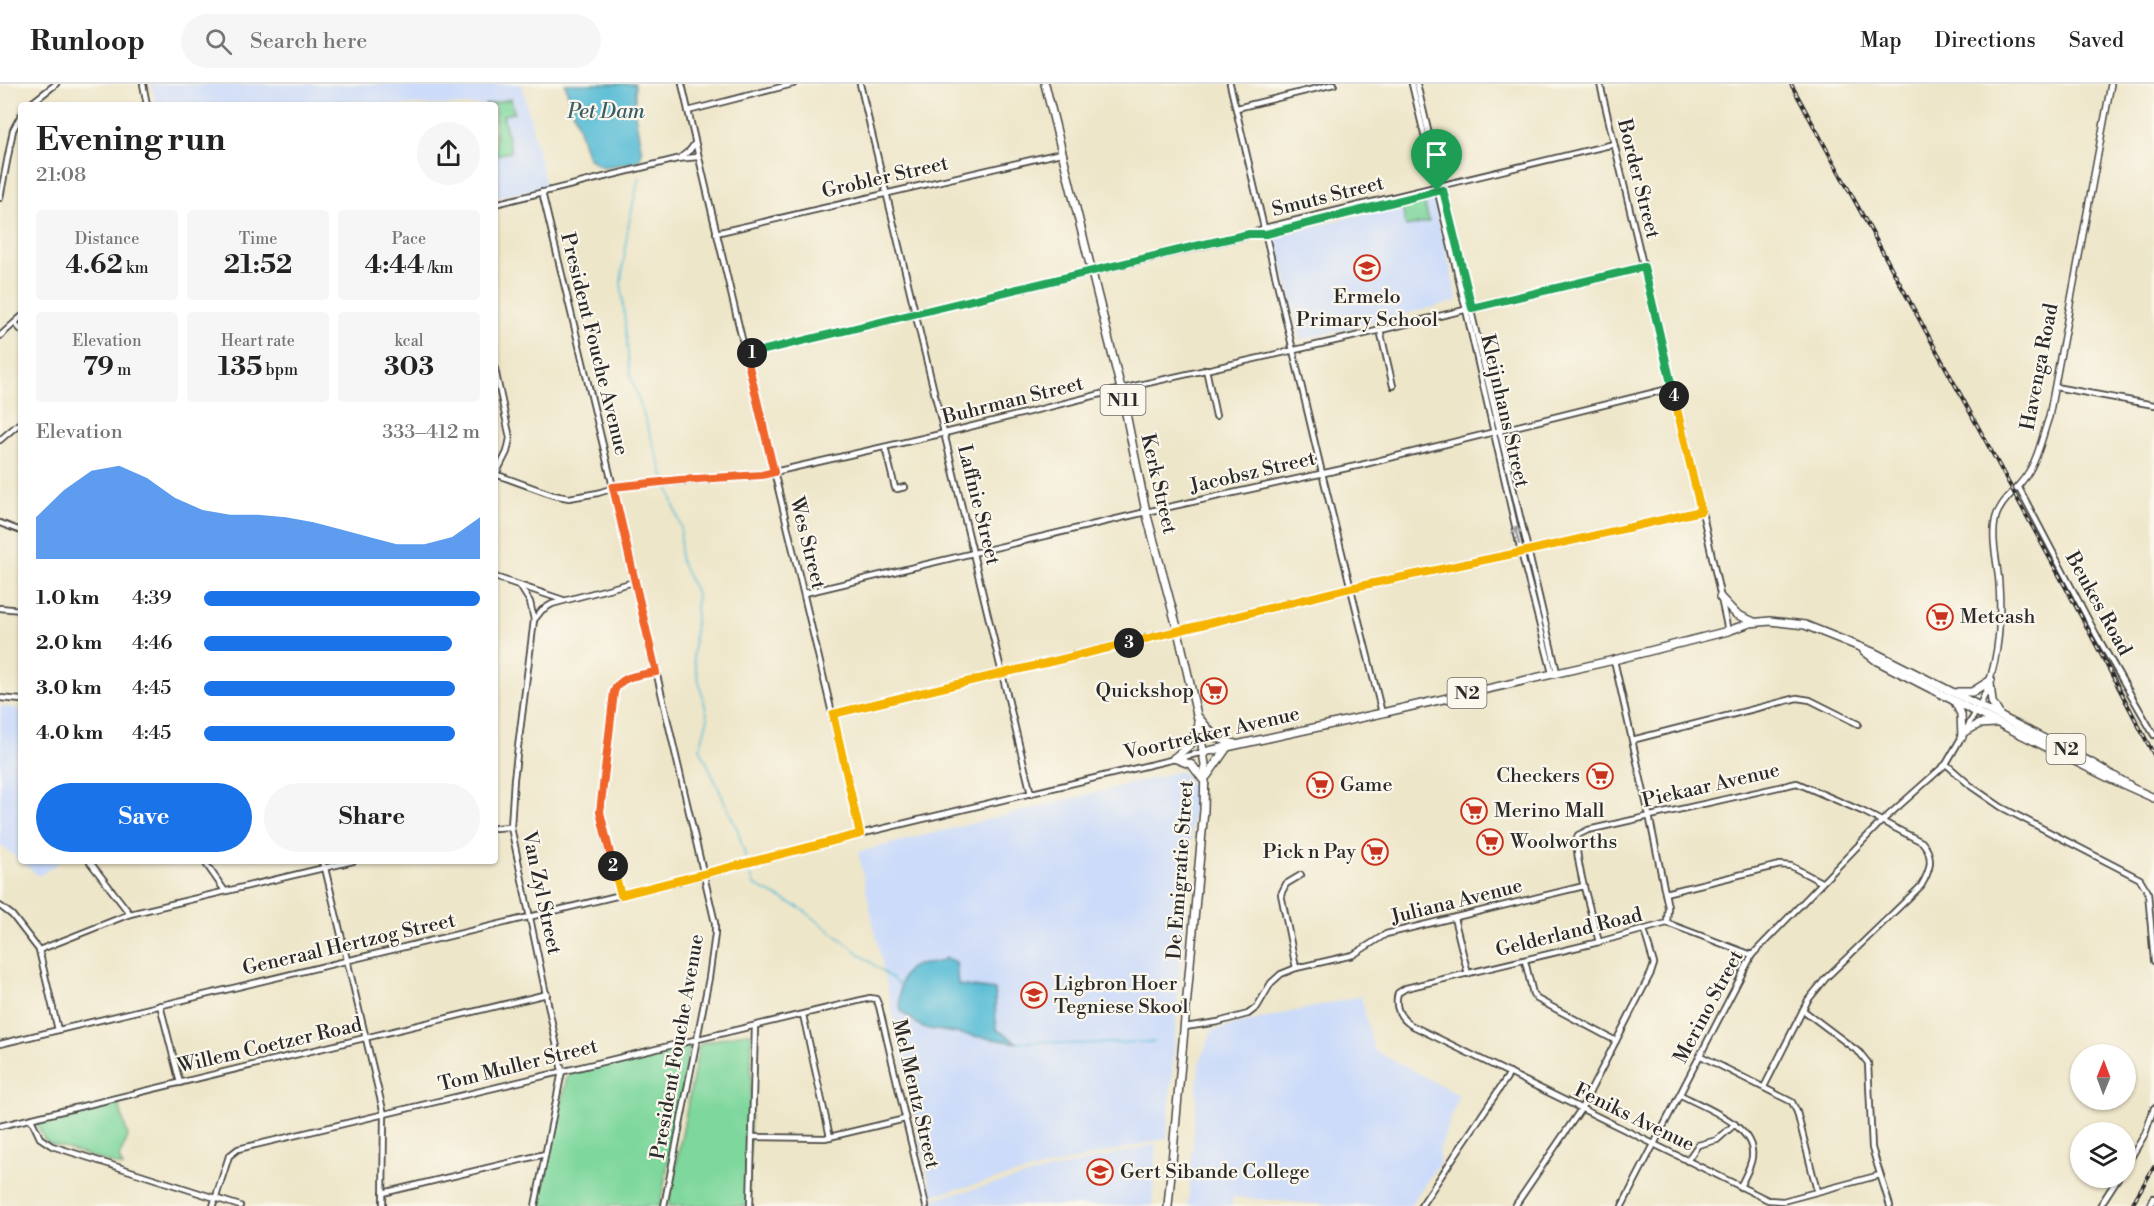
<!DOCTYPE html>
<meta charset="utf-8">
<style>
:root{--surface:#fff;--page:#f6f6f6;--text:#222;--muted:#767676;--line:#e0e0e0;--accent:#1a73e8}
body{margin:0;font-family:"Libre Bodoni",serif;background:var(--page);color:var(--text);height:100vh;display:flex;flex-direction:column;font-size:22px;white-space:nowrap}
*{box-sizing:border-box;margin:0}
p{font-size:20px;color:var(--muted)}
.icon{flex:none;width:33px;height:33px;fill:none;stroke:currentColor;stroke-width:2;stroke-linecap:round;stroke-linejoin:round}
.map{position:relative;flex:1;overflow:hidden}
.drawer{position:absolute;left:18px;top:18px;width:480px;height:762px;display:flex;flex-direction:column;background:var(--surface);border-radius:6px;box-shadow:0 2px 4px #0004}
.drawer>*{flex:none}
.needle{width:39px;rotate:1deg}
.fabs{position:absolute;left:2070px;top:960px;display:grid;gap:12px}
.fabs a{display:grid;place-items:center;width:66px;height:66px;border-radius:50%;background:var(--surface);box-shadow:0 2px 4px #0004;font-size:30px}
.pin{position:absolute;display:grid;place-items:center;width:51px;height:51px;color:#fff;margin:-62px -26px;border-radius:50% 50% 50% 0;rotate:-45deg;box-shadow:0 0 6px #0007}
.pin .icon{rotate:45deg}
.km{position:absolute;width:30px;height:30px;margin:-15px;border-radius:50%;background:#222;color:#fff;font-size:16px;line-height:30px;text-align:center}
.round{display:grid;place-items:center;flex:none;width:63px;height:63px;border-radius:32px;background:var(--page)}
.overview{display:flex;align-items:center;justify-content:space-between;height:102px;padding:0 18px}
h1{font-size:33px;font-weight:700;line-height:45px}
.figures{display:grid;grid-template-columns:repeat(3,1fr);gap:9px;height:102px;padding:6px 18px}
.figures div{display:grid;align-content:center;border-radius:6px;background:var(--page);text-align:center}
.figures b{font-size:26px;font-weight:700}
.figures small{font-size:16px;font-weight:400}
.figures p{font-size:16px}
.chart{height:168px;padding:12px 18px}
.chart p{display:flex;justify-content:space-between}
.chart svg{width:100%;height:108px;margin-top:6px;fill:var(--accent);opacity:.7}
.action{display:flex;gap:12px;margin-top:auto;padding:12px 18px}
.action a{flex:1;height:69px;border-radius:36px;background:var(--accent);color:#fff;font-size:24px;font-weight:700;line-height:69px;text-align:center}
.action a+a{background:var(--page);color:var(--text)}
ul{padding:0 18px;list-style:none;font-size:20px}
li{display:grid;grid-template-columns:96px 72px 1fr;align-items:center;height:45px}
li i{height:15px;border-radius:8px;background:var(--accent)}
header{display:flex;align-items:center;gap:36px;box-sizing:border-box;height:84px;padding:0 30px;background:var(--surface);border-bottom:2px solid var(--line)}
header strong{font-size:28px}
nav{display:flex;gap:33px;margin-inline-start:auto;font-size:21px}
.search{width:420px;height:54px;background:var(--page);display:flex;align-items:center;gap:15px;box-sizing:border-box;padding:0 21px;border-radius:33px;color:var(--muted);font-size:22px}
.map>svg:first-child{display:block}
.built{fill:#ccdbf9}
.green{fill:#7ed79c;stroke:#548164;stroke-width:1.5}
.water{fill:#57bcd6;stroke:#417480;stroke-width:1.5}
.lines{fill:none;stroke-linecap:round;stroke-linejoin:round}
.stream{stroke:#57bcd6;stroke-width:1.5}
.minor-casing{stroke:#484743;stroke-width:8}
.tertiary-casing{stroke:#484743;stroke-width:8}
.trunk-casing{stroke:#484743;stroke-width:10}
.minor{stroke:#fff;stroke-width:4.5}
.tertiary{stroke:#fff;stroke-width:5}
.trunk{stroke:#fff;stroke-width:7}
.rail-casing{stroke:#2b2b2b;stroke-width:4}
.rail{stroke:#fbf7ec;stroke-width:1.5;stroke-dasharray:4.5;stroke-linecap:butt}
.oneway{stroke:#a0a0a0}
.split-1-casing{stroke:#fff;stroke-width:12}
.split-2-casing{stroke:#fff;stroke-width:12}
.split-3-casing{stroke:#fff;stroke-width:12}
.split-4-casing{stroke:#fff;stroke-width:12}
.split-5-casing{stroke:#fff;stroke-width:12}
.split-1{stroke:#22a559;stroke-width:8}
.split-2{stroke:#f0652b;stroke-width:8}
.split-3{stroke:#f5b400;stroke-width:8}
.split-4{stroke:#f5b400;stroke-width:8}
.split-5{stroke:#22a559;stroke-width:8}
.labels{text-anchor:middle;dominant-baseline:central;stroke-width:4.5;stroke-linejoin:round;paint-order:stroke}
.shield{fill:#fbf7ec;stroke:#696865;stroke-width:1.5}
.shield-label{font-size:18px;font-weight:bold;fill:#2b2b2b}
.street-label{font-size:20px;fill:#2b2b2b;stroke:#fbf7ec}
.poi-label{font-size:20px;fill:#2b2b2b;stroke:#fbf7ec;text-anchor:start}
.water-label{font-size:21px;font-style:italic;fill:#3a5e67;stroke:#fbf7ec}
</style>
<header>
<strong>Runloop</strong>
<div class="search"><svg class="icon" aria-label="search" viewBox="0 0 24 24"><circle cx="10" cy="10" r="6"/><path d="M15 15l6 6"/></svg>Search here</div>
<nav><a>Map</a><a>Directions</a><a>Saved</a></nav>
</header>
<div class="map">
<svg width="2154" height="1122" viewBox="0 0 2154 1122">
<rect width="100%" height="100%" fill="#fbf7ec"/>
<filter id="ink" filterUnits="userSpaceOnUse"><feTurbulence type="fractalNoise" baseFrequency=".0167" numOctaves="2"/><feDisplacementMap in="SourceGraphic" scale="12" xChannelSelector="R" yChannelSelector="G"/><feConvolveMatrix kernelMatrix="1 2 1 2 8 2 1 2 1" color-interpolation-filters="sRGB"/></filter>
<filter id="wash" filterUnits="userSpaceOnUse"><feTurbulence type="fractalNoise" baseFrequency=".008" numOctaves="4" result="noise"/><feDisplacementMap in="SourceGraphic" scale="24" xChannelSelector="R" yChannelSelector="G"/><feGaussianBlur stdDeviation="1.35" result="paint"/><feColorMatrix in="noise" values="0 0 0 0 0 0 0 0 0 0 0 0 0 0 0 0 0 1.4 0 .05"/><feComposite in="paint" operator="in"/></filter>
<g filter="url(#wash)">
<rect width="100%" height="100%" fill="#eee6c9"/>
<g class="built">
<path d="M151,0H522L546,102L495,114V21H156Z"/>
<path d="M1433,113L1458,217L1301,256L1275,152Z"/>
<path d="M0,622L21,625V777H61L39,792L0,761Z"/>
<path d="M1181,687L1195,703L1167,1054L932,1111L858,768Z"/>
<path d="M1361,912L1374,966L1459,1011L1439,1067V1079L1410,1122H1341L1233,1113L1232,1122H1188L1199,980L1212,946Z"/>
<path d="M1157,1060L1152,1122H935L933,1115Z"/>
</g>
<g class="green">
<path d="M511,15L514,29L503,31L511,68L495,71V21H484Z"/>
<path d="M1423,113L1429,138L1406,143L1401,118Z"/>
<path d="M747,948L752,951L748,1122H668L699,962L703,959Z"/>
<path d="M690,961L660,1122H539L567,993L572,988Z"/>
<path d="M118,1018L128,1052L119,1074L123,1083L49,1059L44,1055L36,1038Z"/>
</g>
<g class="water">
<path d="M565,0H635V31L642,69L638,78L602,83L588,74Z"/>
<path d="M945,874L956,878L958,901L995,906L996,945L1018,959L923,944L901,927C898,912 898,885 918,881C929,879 935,881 945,874Z"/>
</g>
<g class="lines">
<g class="stream">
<path d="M639,93L628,143L621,198L630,290L665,395"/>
<path d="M667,400L681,443L680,476L697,511L693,573L708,634L700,664L738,747L747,778"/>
<path d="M748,783L754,801L802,825L900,901"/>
<path d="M1018,959L1047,957L1065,960L1154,958"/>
</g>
</g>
</g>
<g filter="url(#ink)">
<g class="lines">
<g class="minor-casing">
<g id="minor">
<path d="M143,0L147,21"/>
<path d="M682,0C739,251 803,499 860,750"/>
<path d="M860,0L1031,710"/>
<path d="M1230,0L1322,389L1382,629"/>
<path d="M1412,0L1466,226L1521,468L1552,589"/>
<path d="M1417,0L1557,588"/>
<path d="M1600,0L1706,445L1728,547"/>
<path d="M29,21L56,0"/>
<path d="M1237,24L1334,0"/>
<path d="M688,27L793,0"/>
<path d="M680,74L690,66L695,59"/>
<path d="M542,108L613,403L715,839V850L709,894L664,1122"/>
<path d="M0,114L13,46L21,31"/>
<path d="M495,120L677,75L698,73"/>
<path d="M716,149L1061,69"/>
<path d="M1252,150H1266L1439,106"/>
<path d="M15,239L21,246"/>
<path d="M1380,246L1393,302"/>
<path d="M0,252L21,233"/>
<path d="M745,270L1249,151L1264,144L1614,60"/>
<path d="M495,285L510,354L507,368L496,390"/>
<path d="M1206,285L1216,332"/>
<path d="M2055,303L2154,321"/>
<path d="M0,356L21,338"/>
<path d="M885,363L895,404L897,405L905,403"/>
<path d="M495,390L553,411L569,414L598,409L620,402L761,391L945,349L1121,305L1339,256L1644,183"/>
<path d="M2018,402L2097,552L2154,651"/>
<path d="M0,439L21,447"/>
<path d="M495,493L563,516"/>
<path d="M520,502L530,518L534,536"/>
<path d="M805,509L1146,428L1361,381L1672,304"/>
<path d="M0,524L21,526"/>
<path d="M1614,576L1649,731L1668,823L1667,839"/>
<path d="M0,614L21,616"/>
<path d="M833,630L1350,504L1527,467L1701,427"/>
<path d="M1632,656L1797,614L1810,616L1858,640"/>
<path d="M1946,680L1972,703L2001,723L2140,795L2148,808L2154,877"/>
<path d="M495,744L511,743"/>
<path d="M89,777L130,830"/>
<path d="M204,777L225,807"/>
<path d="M321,777L325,784L384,1030L383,1122"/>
<path d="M1665,809L1780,781L1791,782L1821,798"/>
<path d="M621,811L608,768L600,728L614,608C620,591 641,591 656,588"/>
<path d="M0,822L12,831L39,866L58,946"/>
<path d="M1454,834L1468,890"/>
<path d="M1599,858C1594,838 1571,767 1578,751L1588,746L1797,699L1864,728L1922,758C1935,773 1930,787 1921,802L1826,894L1808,916L1764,1003"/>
<path d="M39,866L130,830L353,777"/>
<path d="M1752,871L1667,839L1599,858L1406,904L1398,909C1394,923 1400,934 1411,941L1768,1116L1783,1117L1880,1091"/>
<path d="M1525,877L1533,910L1537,915L1616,957"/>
<path d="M1296,884L1281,810L1286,800L1301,791"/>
<path d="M160,921L180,999"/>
<path d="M1803,926L1860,969L1868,979L1872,1064L1890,1122"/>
<path d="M803,931L830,1053"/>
<path d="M1185,943L1218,938L1248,930L1257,923L1271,899L1281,890L1296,884L1353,871L1386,850L1584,802"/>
<path d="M0,960L704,791L860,750L1204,668"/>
<path d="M1701,972L1792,1018L1797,1028L1817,1107"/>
<path d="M1681,1011C1703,1023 1756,1041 1752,1073C1751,1083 1744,1094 1740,1103"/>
<path d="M31,1035L40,1054L52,1062L240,1122"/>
<path d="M0,1042L547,910"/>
<path d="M752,1053L825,1054L905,1035"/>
<path d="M1687,1077L1698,1061L1717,1056L1735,1040"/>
<path d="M2126,1082L2145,1050L2154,1024"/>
<path d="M383,1109L545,1070"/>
<path d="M213,1122L229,1072L238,1065L870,914L876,915L879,922L926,1122"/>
<path d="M535,1122L562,987L511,743L514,695L534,536L542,526L552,520L634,498"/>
<path d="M750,1122L755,942"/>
<path d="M1421,1122L1510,989"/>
<path d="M1515,1122L1581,1025L1651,889L1654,880L1644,846"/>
<path d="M1622,1122L1752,871L1882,737L1946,680L1976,628"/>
<path d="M2100,1122L2118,1094"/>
<path d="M2150,1122L2154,1114"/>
</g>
</g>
<g class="tertiary-casing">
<path id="tertiary" d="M1978,625C1998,586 2002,543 1999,500C1998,480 1991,457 1995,437C1998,419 2016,407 2026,392C2038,375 2042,353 2049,333L2111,0"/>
</g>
<g class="trunk-casing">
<g id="trunk">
<path d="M1045,0L1121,305L1146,428L1178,547L1199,640L1205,681L1204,726L1168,1122"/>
<path d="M1720,513L1736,530L1754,538"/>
<path d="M1864,567L1877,577L1976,628L2107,693L2154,714"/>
<path d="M1990,599L1992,618L1999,630"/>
<path d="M1958,608H1972L1991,596"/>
<path d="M1955,618L1961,630L1962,653"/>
<path d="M1199,634L1215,653L1235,660"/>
<path d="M1965,648L1979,640L1995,639"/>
<path d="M1204,668L1382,629L1614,576L1728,547L1750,539L1770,537L1805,541L1875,569L2090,678L2129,701"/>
<path d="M1174,674L1191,660L1199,641"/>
<path d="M1174,674L1192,681L1205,698"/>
<path d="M1207,692L1228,662"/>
</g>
</g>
<use href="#minor" class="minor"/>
<use href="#tertiary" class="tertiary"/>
<use href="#trunk" class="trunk"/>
<g class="rail-casing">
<g id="rail">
<path d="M1791,0L2072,515L2154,671"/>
<path d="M2131,1122L2154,1083"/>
</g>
</g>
<use href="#rail" class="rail"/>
</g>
<defs><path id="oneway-shaft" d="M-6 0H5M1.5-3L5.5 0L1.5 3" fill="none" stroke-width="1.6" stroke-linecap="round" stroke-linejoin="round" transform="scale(1.5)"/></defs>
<use class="oneway" href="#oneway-shaft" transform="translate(1517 451) rotate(-103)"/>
</g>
<g class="lines" filter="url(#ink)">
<g class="split-1-casing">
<path id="split-1" d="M752,269L1196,162L1249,150H1266L1437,107"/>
</g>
<g class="split-2-casing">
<path id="split-2" d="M613,782L600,728L614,608C620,591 641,591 656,588L613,403L680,396L762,391L774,388L746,270L752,269"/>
</g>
<g class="split-3-casing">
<path id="split-3" d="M613,782L621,811L860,750L833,630L1129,559"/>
</g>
<g class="split-4-casing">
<path id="split-4" d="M1129,559L1350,504L1527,467L1701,427L1674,312"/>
</g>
<g class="split-5-casing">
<path id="split-5" d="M1437,107L1443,106L1472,224L1644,183L1674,312"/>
</g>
<use href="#split-1" class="split-1"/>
<use href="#split-2" class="split-2"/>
<use href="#split-3" class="split-3"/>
<use href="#split-4" class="split-4"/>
<use href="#split-5" class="split-5"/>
</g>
<defs>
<g id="school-ring" transform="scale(1.35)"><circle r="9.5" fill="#fbf7ec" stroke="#c8321e" stroke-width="1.5"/><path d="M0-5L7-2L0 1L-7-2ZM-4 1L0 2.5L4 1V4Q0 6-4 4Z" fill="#c8321e"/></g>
<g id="supermarket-ring" transform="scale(1.35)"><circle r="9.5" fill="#fbf7ec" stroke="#c8321e" stroke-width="1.5"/><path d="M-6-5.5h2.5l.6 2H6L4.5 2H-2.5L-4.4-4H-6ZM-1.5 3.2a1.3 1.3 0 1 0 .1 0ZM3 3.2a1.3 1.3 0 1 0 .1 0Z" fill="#c8321e"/></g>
<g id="university-ring" transform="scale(1.35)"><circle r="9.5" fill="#fbf7ec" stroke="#c8321e" stroke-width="1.5"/><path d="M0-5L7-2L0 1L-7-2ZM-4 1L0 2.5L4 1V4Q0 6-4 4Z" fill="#c8321e"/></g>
</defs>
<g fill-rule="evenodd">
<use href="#school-ring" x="1367" y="184"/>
<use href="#supermarket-ring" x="1940" y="533"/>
<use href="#supermarket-ring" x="1214" y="607"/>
<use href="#supermarket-ring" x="1600" y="692"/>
<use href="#supermarket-ring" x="1320" y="701"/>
<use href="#supermarket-ring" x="1474" y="727"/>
<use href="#supermarket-ring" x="1490" y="758"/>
<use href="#supermarket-ring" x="1375" y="768"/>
<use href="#school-ring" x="1034" y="911"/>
<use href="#university-ring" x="1100" y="1088"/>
</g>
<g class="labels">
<g class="shield">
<rect x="1100.5" y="301" width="45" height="30" rx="4.5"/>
<rect x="1447.5" y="594" width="39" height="30" rx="4.5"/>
<rect x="2046.5" y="650" width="39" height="30" rx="4.5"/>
</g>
<g class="shield-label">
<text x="1123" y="316">N11</text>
<text x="1467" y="609">N2</text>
<text x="2066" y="665">N2</text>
</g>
<g class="street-label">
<text transform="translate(885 94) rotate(-13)">Grobler Street</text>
<text transform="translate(1638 95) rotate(76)">Border Street</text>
<text transform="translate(1328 113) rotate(-14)">Smuts Street</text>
<text transform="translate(594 260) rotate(76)">President Fouche Avenue</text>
<text transform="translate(2040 283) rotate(-79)">Havenga Road</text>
<text transform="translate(1013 317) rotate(-14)">Buhrman Street</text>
<text transform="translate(1504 327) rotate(77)">Kleijnhans Street</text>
<text transform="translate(1253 389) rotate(-13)">Jacobsz Street</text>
<text transform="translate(1158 400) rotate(77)">Kerk Street</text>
<text transform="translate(978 421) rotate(76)">Laffnie Street</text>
<text transform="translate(807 459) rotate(76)">Wes Street</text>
<text transform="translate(2098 520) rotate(61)">Beukes Road</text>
<text transform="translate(1212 650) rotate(-13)">Voortrekker Avenue</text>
<text transform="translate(1711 702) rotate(-13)">Piekaar Avenue</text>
<text transform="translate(1181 786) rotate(-86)">De Emigratie Street</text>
<text transform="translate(541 809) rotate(78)">Van Zyl Street</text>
<text transform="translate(1457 818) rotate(-14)">Juliana Avenue</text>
<text transform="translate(1569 849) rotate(-14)">Gelderland Road</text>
<text transform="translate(349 861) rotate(-13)">Generaal Hertzog Street</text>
<text transform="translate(1709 923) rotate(-62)">Merino Street</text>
<text transform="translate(270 962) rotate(-13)">Willem Coetzer Road</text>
<text transform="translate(678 963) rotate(-80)">President Fouche Avenue</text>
<text transform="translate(518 982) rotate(-14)">Tom Muller Street</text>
<text transform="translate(915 1010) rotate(77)">Mel Mentz Street</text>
<text transform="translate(1634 1034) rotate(26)">Feniks Avenue</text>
</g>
<g class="poi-label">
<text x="1367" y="213" text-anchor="middle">Ermelo<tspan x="1367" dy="23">Primary School</tspan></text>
<text x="1960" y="533">Metcash</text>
<text x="1194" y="607" text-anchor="end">Quickshop</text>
<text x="1580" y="692" text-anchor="end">Checkers</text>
<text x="1340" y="701">Game</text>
<text x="1494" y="727">Merino Mall</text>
<text x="1510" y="758">Woolworths</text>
<text x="1356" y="768" text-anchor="end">Pick n Pay</text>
<text x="1054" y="900">Ligbron Hoer<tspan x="1054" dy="23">Tegniese Skool</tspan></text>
<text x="1120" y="1088">Gert Sibande College</text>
</g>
<g class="water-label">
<text x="606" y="28">Pet Dam</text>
</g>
</g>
</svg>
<div class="fabs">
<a><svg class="needle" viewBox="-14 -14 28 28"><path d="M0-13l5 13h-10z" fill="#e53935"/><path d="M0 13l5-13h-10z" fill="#767676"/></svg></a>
<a><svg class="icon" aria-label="layers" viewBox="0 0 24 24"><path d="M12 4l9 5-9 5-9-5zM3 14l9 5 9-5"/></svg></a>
</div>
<div class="pin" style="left:1437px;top:107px;background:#1e9e55"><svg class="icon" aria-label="arrive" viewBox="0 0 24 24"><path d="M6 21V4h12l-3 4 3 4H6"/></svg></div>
<b class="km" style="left:752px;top:269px">1</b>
<b class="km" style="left:613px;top:782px">2</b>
<b class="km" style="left:1129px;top:559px">3</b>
<b class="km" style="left:1674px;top:312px">4</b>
<section class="drawer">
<div class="overview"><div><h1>Evening run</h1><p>21:08</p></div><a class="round"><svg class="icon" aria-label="share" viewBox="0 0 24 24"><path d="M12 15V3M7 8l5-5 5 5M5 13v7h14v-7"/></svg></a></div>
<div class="figures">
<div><p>Distance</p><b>4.62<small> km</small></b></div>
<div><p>Time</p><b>21:52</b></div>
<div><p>Pace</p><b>4:44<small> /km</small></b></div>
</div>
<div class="figures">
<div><p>Elevation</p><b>79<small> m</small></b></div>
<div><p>Heart rate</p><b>135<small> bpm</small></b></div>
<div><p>kcal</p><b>303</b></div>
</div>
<div class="chart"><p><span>Elevation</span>333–412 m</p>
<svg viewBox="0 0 160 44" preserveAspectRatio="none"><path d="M0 44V27L10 16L20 8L30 6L40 11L50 19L60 24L70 26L80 26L90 27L100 29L110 32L120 35L130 38L140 38L150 35L160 27V44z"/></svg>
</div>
<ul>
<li><b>1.0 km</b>4:39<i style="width:100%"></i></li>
<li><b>2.0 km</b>4:46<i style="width:90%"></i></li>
<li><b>3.0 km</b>4:45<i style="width:91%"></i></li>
<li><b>4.0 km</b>4:45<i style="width:91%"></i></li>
</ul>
<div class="action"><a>Save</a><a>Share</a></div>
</section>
</div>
